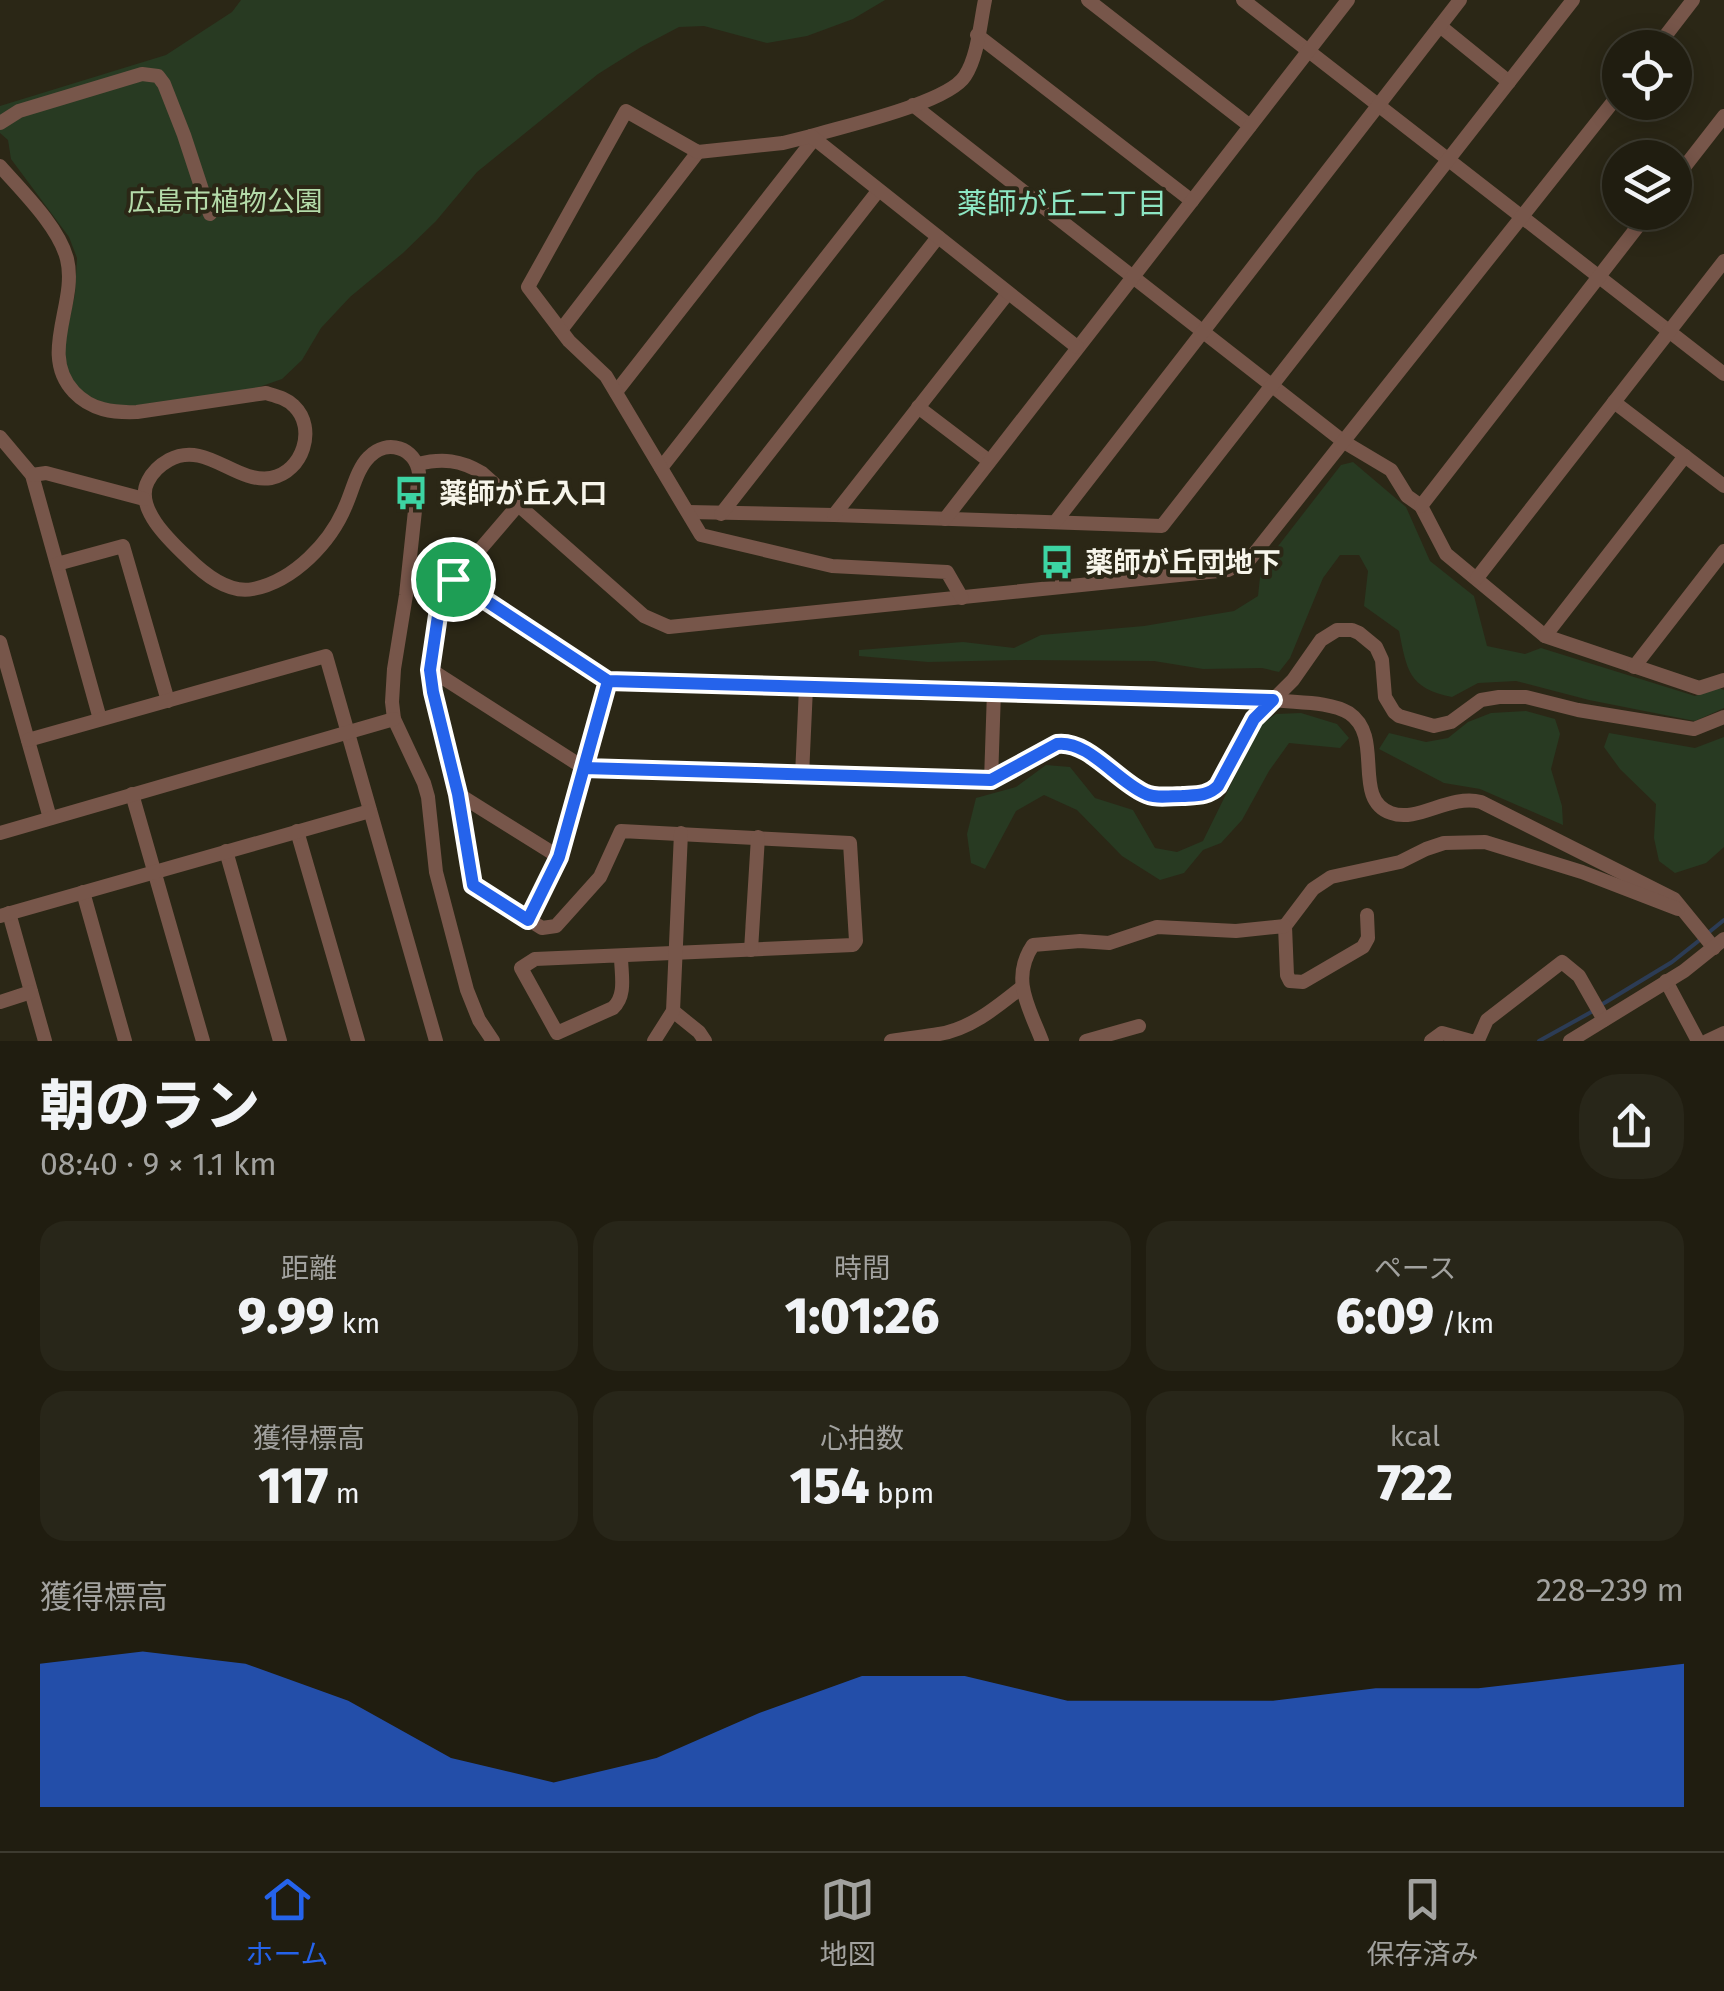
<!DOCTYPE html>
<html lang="ja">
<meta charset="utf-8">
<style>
:root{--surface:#201d10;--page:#282619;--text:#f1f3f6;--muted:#a2a29f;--line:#3d3b30;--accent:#2563eb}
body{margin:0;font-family:"Fira Sans","Noto Sans JP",sans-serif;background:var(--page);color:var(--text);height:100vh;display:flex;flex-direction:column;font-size:38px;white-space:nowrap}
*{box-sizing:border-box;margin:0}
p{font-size:32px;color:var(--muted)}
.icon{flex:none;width:55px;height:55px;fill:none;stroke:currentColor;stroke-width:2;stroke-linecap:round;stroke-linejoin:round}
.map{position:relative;height:1041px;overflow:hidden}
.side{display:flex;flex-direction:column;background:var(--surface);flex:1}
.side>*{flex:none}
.tools{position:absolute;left:1602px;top:30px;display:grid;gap:20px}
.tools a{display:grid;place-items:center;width:90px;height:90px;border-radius:50%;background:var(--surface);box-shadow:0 5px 25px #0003,0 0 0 2px var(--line);font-size:50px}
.pin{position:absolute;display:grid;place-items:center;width:85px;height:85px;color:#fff;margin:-42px;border:5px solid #fff;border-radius:50%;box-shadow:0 2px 10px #0007}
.round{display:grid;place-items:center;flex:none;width:105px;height:105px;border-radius:40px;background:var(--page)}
.summary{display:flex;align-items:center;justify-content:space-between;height:170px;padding:0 40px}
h1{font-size:55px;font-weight:800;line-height:75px}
.figures{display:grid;grid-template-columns:repeat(3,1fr);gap:15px;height:170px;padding:10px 40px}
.figures div{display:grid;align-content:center;border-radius:25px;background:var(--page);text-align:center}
.figures b{font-size:50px;font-weight:800}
.figures small{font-size:28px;font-weight:400}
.figures p{font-size:28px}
.chart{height:280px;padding:20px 40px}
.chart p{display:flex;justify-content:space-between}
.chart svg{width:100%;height:180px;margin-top:10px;fill:var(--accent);opacity:.7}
.dock{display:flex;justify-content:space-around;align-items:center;height:140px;border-top:2px solid var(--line);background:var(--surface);font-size:28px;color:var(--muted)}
.dock a{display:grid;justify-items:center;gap:5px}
.dock .selected{color:var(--accent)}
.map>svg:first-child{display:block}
.green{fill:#283a22}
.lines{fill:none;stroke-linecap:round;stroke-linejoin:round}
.stream{stroke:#2c3c55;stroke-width:4}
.minor{stroke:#77564a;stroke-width:14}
.route-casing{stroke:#fff;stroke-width:20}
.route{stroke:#2563eb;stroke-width:12}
.labels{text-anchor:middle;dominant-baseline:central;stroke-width:8;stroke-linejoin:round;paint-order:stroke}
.park-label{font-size:28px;fill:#b4dba9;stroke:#2b2716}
.poi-label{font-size:28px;font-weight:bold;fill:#f7f5ea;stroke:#2b2716;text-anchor:start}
.neighbourhood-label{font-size:30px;fill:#8de6c3;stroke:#2b2716}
</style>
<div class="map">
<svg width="1724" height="1041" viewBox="0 0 1724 1041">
<rect width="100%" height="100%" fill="#2b2716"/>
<g class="green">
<path d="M241,0H885L853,19L807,36L767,43L704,26L679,27L641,47L598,74L477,172L436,221L403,253L350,297L321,328L302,360L282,379L253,389L135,408L113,407L88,396L75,384L67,371L64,345L75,294L77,258L69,237L11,159L8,140L0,133V106L166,55L232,12Z"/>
<path d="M1353,462L1406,507L1430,561L1474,596L1487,646L1525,654L1541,648L1695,696L1719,688L1724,690V708L1695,721L1589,700L1516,681L1478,683L1452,697C1408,688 1407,670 1399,631L1364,606L1368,571L1359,555H1340L1323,578L1290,658L1279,672L1262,668L1203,669L1154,661L1022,660L928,662L859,656V650L963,642L1014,648L1041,635L1144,626L1234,611L1258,596L1261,568L1341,465Z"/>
<path d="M1526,711L1555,719L1560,734L1551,769L1562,806L1563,825L1480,789L1444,783L1379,749L1389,733L1426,742L1448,738L1468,722L1491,713Z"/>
<path d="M1301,713L1337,724L1349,738L1340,748L1289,743L1269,771L1242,820L1221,843L1203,850L1184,873L1160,880L1122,856L1077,810L1044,795L1016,811L985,869L971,863L967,834L976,798L1016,787L1046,765L1070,767L1095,798L1133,810L1155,848L1177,852L1203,841L1260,725L1276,714Z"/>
<path d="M1609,733L1695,748L1724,737V847L1706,863L1675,873L1659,861L1654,838L1656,804L1620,769L1604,747Z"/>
</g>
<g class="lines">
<g class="stream">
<path d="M1708,933L1724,920"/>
<path d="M1601,1005L1672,962L1701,939"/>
<path d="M1539,1041L1593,1011"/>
</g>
<g class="minor">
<path d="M1088,0L1250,126"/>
<path d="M1243,0L1724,374"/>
<path d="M1440,26L1509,82"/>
<path d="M977,35L1192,201"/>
<path d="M1656,48L1693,0"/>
<path d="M913,105L1344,442L1391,470L1407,496L1421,506L1446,554L1545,636L1699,688L1724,680"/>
<path d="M0,123L19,111L142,74L158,76L164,84L184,135L210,214"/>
<path d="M811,136C844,126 948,103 965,76C978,56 980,24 985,0"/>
<path d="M0,166C22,191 59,227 67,259C78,303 38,354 74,392C91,410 113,413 137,412L266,393C276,396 286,398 294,406C317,428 303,472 271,478C235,484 206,440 169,460C160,465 153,471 148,481C134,507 169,540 187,557C204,574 228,594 253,589C294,581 331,542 346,505C353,489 357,469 369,457C387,438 416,448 419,473L406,595L394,669L392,702L394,719L424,783L428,797L436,872L467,990L479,1020L493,1041"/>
<path d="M1675,179L1724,116"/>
<path d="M561,330L698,152"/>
<path d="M616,392L814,139"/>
<path d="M1614,402L1724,486"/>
<path d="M918,407L989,461"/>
<path d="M0,437L32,475L100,719"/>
<path d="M418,464C442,458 461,460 482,473L644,616L669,627L1228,570L1250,559L1620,93"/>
<path d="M661,468L878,191"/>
<path d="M32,475L46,473L144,499"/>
<path d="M519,504L441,595L431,670L433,693L458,794L473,885L542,928L556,926L600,877L621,831L850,843L856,941L853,945L535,959L521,968L557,1033L613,1008C627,995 621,974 621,956"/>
<path d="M1421,506L1649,212"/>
<path d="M688,512L834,515L1162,526L1573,0"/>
<path d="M721,514L938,237"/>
<path d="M834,515L1008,293"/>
<path d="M945,519L1348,0"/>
<path d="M1056,521L1460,0"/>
<path d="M57,564L123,546L168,701"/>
<path d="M1477,578L1724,261"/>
<path d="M453,579L608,681L559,857L528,920"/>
<path d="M962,598L947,572L832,566L701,535L606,376L569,341L528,287L626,111L698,152L783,143L811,136L1077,347"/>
<path d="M1545,636L1685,456"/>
<path d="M0,642L50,818"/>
<path d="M1634,667L1724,551"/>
<path d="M431,670L584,768L991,781L1057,744C1083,741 1120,777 1141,792C1161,800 1196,799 1214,790L1254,719L1293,680L1321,640L1337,630H1352L1359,633L1376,647L1382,660L1385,697L1394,712L1399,716L1434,726L1451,722L1481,700L1499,697H1526L1578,710L1694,729L1724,717"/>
<path d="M608,681L1273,700C1297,703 1329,701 1349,713C1385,737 1351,799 1391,813C1418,823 1449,794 1481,802L1674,899L1714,948"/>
<path d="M28,740L326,656L436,1041"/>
<path d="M802,776L806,687"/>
<path d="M991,781L994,691"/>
<path d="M132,794L203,1041"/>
<path d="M458,794L559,857"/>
<path d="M297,831L358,1041"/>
<path d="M0,833L394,719"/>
<path d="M226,851L280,1041"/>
<path d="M83,892L125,1041"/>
<path d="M9,913L45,1041"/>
<path d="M1367,915L1368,938L1363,947L1303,982L1290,981L1287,975L1285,926L1313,889L1331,877L1400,862L1426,849L1444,843L1485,842L1582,872L1678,909"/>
<path d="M0,916L370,811"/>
<path d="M751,950L758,837"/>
<path d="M1666,981L1698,1041"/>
<path d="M0,1002L31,992"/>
<path d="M673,1011L699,1032L705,1041"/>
<path d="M654,1041L673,1011L681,833"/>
<path d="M891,1041C907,1038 923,1037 939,1034C971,1029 998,1006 1022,987"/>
<path d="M1042,1041C1029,1007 1010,979 1033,945L1080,941L1109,943L1157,927L1236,931L1285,926"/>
<path d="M1086,1041L1139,1026"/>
<path d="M1431,1041L1442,1033L1471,1041"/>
<path d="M1475,1041L1479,1038L1487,1020L1562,962L1579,976L1604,1020"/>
<path d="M1570,1041L1684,971L1724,939"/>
<path d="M1707,1041L1724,1033"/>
</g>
</g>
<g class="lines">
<g class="route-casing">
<path id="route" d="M453,579L441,595L430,670L433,692L458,794L473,885L528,920L559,857L608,681L1273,700L1254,719L1218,786C1208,796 1197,795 1182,796C1170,796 1155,799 1144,793C1116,780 1088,740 1057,744L991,780L584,768L608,681L453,579"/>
</g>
<use href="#route" class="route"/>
</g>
<defs>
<g id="bus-bare" transform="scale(2.7)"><path d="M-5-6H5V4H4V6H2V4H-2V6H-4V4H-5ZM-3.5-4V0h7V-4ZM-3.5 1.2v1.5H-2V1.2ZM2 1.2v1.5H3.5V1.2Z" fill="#3dd4a3" stroke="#2b2716" stroke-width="2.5" paint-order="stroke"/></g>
</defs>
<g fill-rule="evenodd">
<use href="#bus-bare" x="411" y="493"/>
<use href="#bus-bare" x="1057" y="562"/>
</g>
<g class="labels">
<g class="park-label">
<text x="225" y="201">広島市植物公園</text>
</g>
<g class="poi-label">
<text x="439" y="493">薬師が丘入口</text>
<text x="1085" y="562">薬師が丘団地下</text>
</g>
<g class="neighbourhood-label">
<text x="1062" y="204">薬師が丘二丁目</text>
</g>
</g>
</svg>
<div class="tools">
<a><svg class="icon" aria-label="locate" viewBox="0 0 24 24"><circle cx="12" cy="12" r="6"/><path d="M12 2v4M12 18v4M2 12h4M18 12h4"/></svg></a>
<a><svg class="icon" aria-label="layers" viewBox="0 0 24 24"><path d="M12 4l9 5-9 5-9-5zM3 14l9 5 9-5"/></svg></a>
</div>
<div class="pin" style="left:453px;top:579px;background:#1e9e55"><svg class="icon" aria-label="arrive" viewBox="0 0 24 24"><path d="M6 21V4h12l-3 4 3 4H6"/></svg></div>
</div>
<section class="side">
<div class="summary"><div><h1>朝のラン</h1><p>08:40 · 9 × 1.1 km</p></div><a class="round"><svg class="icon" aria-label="share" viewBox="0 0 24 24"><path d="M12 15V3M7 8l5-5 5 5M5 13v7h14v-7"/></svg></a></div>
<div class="figures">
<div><p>距離</p><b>9.99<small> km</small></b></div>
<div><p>時間</p><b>1:01:26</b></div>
<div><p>ペース</p><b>6:09<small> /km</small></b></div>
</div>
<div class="figures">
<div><p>獲得標高</p><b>117<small> m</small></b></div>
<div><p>心拍数</p><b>154<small> bpm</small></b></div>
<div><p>kcal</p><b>722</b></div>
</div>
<div class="chart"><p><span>獲得標高</span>228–239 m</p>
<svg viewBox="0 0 160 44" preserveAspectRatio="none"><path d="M0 44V9L10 6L20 9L30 18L40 32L50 38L60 32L70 21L80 12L90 12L100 18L110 18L120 18L130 15L140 15L150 12L160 9V44z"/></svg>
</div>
</section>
<nav class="dock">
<a class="selected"><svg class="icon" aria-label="home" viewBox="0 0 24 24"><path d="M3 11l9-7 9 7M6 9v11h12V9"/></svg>ホーム</a>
<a><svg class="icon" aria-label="map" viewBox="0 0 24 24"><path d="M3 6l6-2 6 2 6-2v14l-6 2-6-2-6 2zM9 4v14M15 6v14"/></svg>地図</a>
<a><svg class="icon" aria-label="saved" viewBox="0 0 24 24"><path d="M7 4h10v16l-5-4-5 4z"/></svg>保存済み</a>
</nav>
